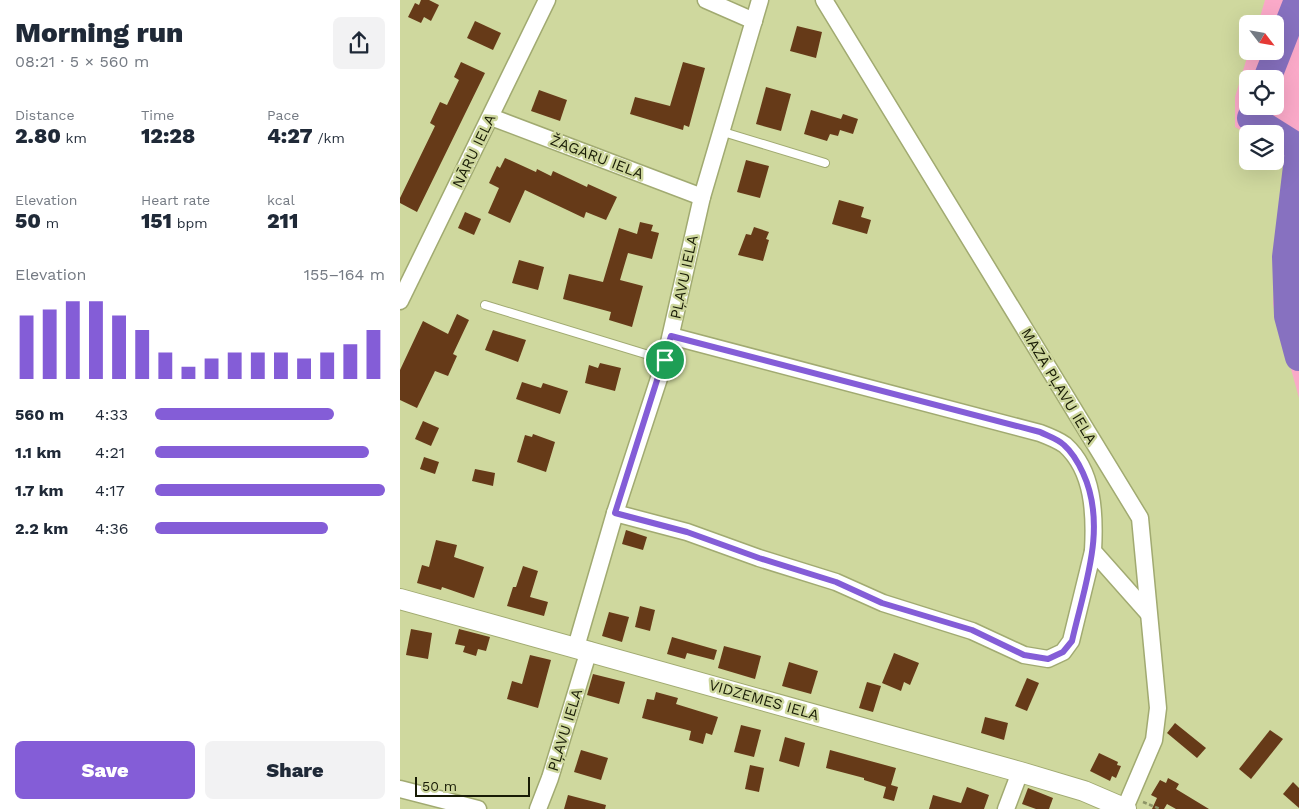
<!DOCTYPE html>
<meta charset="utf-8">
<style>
:root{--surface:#fff;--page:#f2f2f3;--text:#1f2937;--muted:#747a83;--accent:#845dd7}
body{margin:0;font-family:"Work Sans",sans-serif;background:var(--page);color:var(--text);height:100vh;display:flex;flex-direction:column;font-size:19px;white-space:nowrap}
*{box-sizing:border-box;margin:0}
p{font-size:16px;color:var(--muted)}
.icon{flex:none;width:28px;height:28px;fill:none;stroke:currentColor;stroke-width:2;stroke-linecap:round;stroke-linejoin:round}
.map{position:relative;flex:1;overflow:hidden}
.panel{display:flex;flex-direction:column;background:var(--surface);width:400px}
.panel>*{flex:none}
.needle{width:32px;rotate:121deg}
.controls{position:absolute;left:839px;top:15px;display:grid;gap:10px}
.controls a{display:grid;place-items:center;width:45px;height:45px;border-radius:8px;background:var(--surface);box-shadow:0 5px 20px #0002;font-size:25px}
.scale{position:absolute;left:15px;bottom:12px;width:115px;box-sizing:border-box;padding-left:5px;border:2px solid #181b05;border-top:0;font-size:14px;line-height:18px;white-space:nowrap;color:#181b05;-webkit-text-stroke:4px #cfd89e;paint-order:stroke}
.pin{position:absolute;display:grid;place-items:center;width:42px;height:42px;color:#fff;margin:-21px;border:2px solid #fff;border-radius:50%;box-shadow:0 1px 5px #0007}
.round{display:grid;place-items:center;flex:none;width:52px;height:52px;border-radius:8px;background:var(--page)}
.headline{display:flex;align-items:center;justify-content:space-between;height:85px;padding:0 15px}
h1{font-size:28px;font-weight:800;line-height:38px}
.metrics{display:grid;grid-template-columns:repeat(3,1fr);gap:8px;height:85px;padding:5px 15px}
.metrics div{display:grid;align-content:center}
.metrics b{font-size:21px;font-weight:800}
.metrics small{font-size:14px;font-weight:400}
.metrics p{font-size:14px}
.chart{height:140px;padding:10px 15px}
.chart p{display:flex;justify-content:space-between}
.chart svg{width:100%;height:90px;margin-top:5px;stroke:var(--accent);stroke-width:6}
.primary-button{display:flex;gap:10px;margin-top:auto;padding:10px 15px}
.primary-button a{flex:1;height:58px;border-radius:8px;background:var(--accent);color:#fff;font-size:20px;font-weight:800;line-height:58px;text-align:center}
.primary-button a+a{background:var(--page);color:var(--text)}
ul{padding:0 15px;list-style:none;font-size:16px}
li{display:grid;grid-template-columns:80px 60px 1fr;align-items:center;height:38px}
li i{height:12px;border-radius:6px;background:var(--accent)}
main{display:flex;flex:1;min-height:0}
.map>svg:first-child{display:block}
.green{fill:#faa9c8;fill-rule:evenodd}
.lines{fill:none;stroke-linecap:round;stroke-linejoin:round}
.river{stroke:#8771c0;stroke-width:28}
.building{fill:#663a18}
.service-casing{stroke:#a1aa71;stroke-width:10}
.minor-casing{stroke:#a1aa71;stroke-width:19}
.tertiary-casing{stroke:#a1aa71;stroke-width:22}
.path{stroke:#8d9467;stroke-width:2.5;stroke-dasharray:4 2.5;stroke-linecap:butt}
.service{stroke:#fff;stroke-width:8}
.minor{stroke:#fff;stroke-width:16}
.tertiary{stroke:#fff;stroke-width:20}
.route-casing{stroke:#fff;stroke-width:10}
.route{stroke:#845dd7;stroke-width:6}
.labels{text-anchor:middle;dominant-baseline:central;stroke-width:5;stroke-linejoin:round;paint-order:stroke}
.street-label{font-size:15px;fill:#181b05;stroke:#cfd89e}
</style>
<main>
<section class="panel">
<div class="headline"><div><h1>Morning run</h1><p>08:21 · 5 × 560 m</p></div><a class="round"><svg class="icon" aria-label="share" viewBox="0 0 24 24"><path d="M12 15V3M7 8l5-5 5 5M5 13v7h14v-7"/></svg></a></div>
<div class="metrics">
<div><p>Distance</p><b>2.80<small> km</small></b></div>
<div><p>Time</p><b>12:28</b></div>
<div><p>Pace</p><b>4:27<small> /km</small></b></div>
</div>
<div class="metrics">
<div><p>Elevation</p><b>50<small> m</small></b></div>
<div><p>Heart rate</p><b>151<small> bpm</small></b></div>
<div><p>kcal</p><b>211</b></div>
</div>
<div class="chart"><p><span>Elevation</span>155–164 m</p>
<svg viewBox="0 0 160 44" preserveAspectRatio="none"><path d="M5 44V13M15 44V10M25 44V6M35 44V6M45 44V13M55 44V20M65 44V31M75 44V38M85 44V34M95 44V31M105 44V31M115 44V31M125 44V34M135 44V31M145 44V27M155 44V20"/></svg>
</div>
<ul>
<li><b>560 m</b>4:33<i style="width:78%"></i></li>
<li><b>1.1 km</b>4:21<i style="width:93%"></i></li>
<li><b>1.7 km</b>4:17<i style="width:100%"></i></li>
<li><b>2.2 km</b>4:36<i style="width:75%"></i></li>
</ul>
<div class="primary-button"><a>Save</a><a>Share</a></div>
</section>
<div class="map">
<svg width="899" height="809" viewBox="0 0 899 809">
<rect width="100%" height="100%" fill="#cfd89e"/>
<path class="green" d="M865,0H899V398L873,304L885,156L875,149V134H848L835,127V97L849,51H875V24H858ZM848,79H875V106H848Z"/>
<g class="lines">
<g class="river">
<path d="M867,79L898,0"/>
<path d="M856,106L851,118L899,148"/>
<path d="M899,150L886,257L888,316L899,357"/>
</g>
</g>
<g class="building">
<path d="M21,0H29L39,5L31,21L24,17L21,23L8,17L15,3L19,5Z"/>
<path d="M75,21L101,33L93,50L67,38Z"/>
<path d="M397,26L422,32L416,58L390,51Z"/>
<path d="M61,62L85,73L17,212L0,203V198L35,126L30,123L40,102L47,105L59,80L54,77Z"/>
<path d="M283,62L305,68L289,127L284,125L283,130L230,114L235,97L270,106Z"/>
<path d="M366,87L391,94L381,131L356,124Z"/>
<path d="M139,90L167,100L160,121L131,111Z"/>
<path d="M411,110L441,119L443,114L458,119L453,134L440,130L438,136L430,134L427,141L404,134Z"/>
<path d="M105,158L136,172L137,169L151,176L153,171L187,187L188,184L217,197L206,220L186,212L184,218L125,190L110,223L88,213L99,188L89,183L97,166L100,168Z"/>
<path d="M346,160L369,166L360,198L337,192Z"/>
<path d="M439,200L464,207L461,217L471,220L467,234L432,224Z"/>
<path d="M65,212L81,219L74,235L58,228Z"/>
<path d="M240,222L253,225L251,231L259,233L252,259L228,253L220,280L243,286L232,327L209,320L211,312L163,299L169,274L203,282L219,228L237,234Z"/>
<path d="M354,227L369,232L366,239L369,240L363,261L338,255L346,234L351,235Z"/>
<path d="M119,260L144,267L138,290L112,283Z"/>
<path d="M57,314L69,320L53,354L57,356L48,376L35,371L17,408L0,400V370L23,321L48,334Z"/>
<path d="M93,330L126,340L118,362L85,350Z"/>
<path d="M200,363L221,368L215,391L185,383L189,365L198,368Z"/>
<path d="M122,382L141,388L143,383L168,391L160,414L116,399Z"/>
<path d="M23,421L39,428L31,446L15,439Z"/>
<path d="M133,434L155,442L146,472L117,462L125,435L132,437Z"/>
<path d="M24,457L39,462L35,474L20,469Z"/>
<path d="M75,469L95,473L93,486L72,481Z"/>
<path d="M226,530L247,537L243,550L222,544Z"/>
<path d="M36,540L57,545L54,557L84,567L74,598L42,587L41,590L17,583L22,565L29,567Z"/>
<path d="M123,566L138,571L130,597L148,602L144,616L107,606L113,587H116Z"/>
<path d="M240,606L255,610L250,631L235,627Z"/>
<path d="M209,612L229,617L222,642L202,636Z"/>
<path d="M11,629L32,633L28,659L6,655Z"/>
<path d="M59,629L90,637L86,651L78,649L76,656L63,652L65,646L55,644Z"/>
<path d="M272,637L317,650L314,660L287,653L285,659L267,654Z"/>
<path d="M324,646L361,656L355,679L318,668Z"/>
<path d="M494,653L519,663L510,685L504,682L501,691L482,683Z"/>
<path d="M130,655L151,660L138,708L107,699L112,681L122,684Z"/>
<path d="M389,662L418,671L411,694L382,686Z"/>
<path d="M193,674L225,682L219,704L187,695Z"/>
<path d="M627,678L639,683L627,711L615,706Z"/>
<path d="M467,682L481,686L473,712L459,708Z"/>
<path d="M256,692L278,698L276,704L318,717L312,735L306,733L303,744L289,740L291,731L242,718L247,699L254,700Z"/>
<path d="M585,717L608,723L604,740L581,733Z"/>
<path d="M775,723L806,748L797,758L767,733Z"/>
<path d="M341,725L361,730L354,757L334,752Z"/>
<path d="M870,730L883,739L851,779L839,769Z"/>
<path d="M385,737L405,743L399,767L379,761Z"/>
<path d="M181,750L208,758L201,780L174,772Z"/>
<path d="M430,750L496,768L491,785L498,787L494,801L483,798L486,787L464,780V778L426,768Z"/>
<path d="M699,753L718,762L717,765L721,766L716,778L712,776L710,781L690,771Z"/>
<path d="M350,765L364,768L359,792L345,789Z"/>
<path d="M768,778L779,784L776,789L809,809H776L767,804L764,809H752L757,798L751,795L760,780L766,783Z"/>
<path d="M893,782L899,788V808L883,794Z"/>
<path d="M567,787L589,795L584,809H529L533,795L561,803Z"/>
<path d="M628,788L653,798L649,809H636L622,804Z"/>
<path d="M168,795L206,805L205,809H164Z"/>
</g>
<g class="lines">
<g class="service-casing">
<g id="service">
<path d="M320,131L425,163"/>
<path d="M85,305L265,360"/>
</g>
</g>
<g class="minor-casing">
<g id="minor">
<path d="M306,0L354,21"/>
<path d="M424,0L740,518L758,708L754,740L725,808"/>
<path d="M91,117L302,197"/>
<path d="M0,301L147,0"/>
<path d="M271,336L640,433C648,436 658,440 665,445C694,471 695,515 693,551L748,613"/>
<path d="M215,513L287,532L359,558L436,582L483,603L572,631L624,655L648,659L663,652L671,641L693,551"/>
<path d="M176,647L215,513L265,360L302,197L360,0"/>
<path d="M0,789L78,809"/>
<path d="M138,809L150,778L189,650"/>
<path d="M606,809L620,772"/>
</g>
</g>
<g class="tertiary-casing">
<path id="tertiary" d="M0,599L620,772L684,791L726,809"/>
</g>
<path class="path" d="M743,802L760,809"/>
<use href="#service" class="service"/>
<use href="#minor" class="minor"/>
<use href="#tertiary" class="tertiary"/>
</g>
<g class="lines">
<g class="route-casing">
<path id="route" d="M271,336L640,432C648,436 658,439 664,445C673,453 678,462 683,473C708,527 684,587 672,641L663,652L648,659L624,655L572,630L482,603L436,582L359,558L287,532L215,513Z"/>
</g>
<use href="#route" class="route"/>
</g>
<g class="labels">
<g class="street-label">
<text transform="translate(74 151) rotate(-64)">NĀRU IELA</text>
<text transform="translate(197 157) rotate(21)">ŽAGARU IELA</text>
<text transform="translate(284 277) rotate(-78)">PĻAVU IELA</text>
<text transform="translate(659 386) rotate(59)">MAZĀ PĻAVU IELA</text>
<text transform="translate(364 700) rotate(16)">VIDZEMES IELA</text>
<text transform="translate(165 730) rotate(-73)">PĻAVU IELA</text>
</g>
</g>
</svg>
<div class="controls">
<a><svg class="needle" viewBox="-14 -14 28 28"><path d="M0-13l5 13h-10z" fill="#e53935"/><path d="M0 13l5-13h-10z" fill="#747a83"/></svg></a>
<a><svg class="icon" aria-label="locate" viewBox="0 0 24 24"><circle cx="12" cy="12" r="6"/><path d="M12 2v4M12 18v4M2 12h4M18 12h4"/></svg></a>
<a><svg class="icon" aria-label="layers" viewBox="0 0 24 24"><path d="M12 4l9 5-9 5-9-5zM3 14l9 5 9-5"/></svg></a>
</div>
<div class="scale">50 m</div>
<div class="pin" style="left:265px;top:360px;background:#1e9e55"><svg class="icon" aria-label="arrive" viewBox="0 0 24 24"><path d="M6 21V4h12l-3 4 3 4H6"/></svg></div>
</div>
</main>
